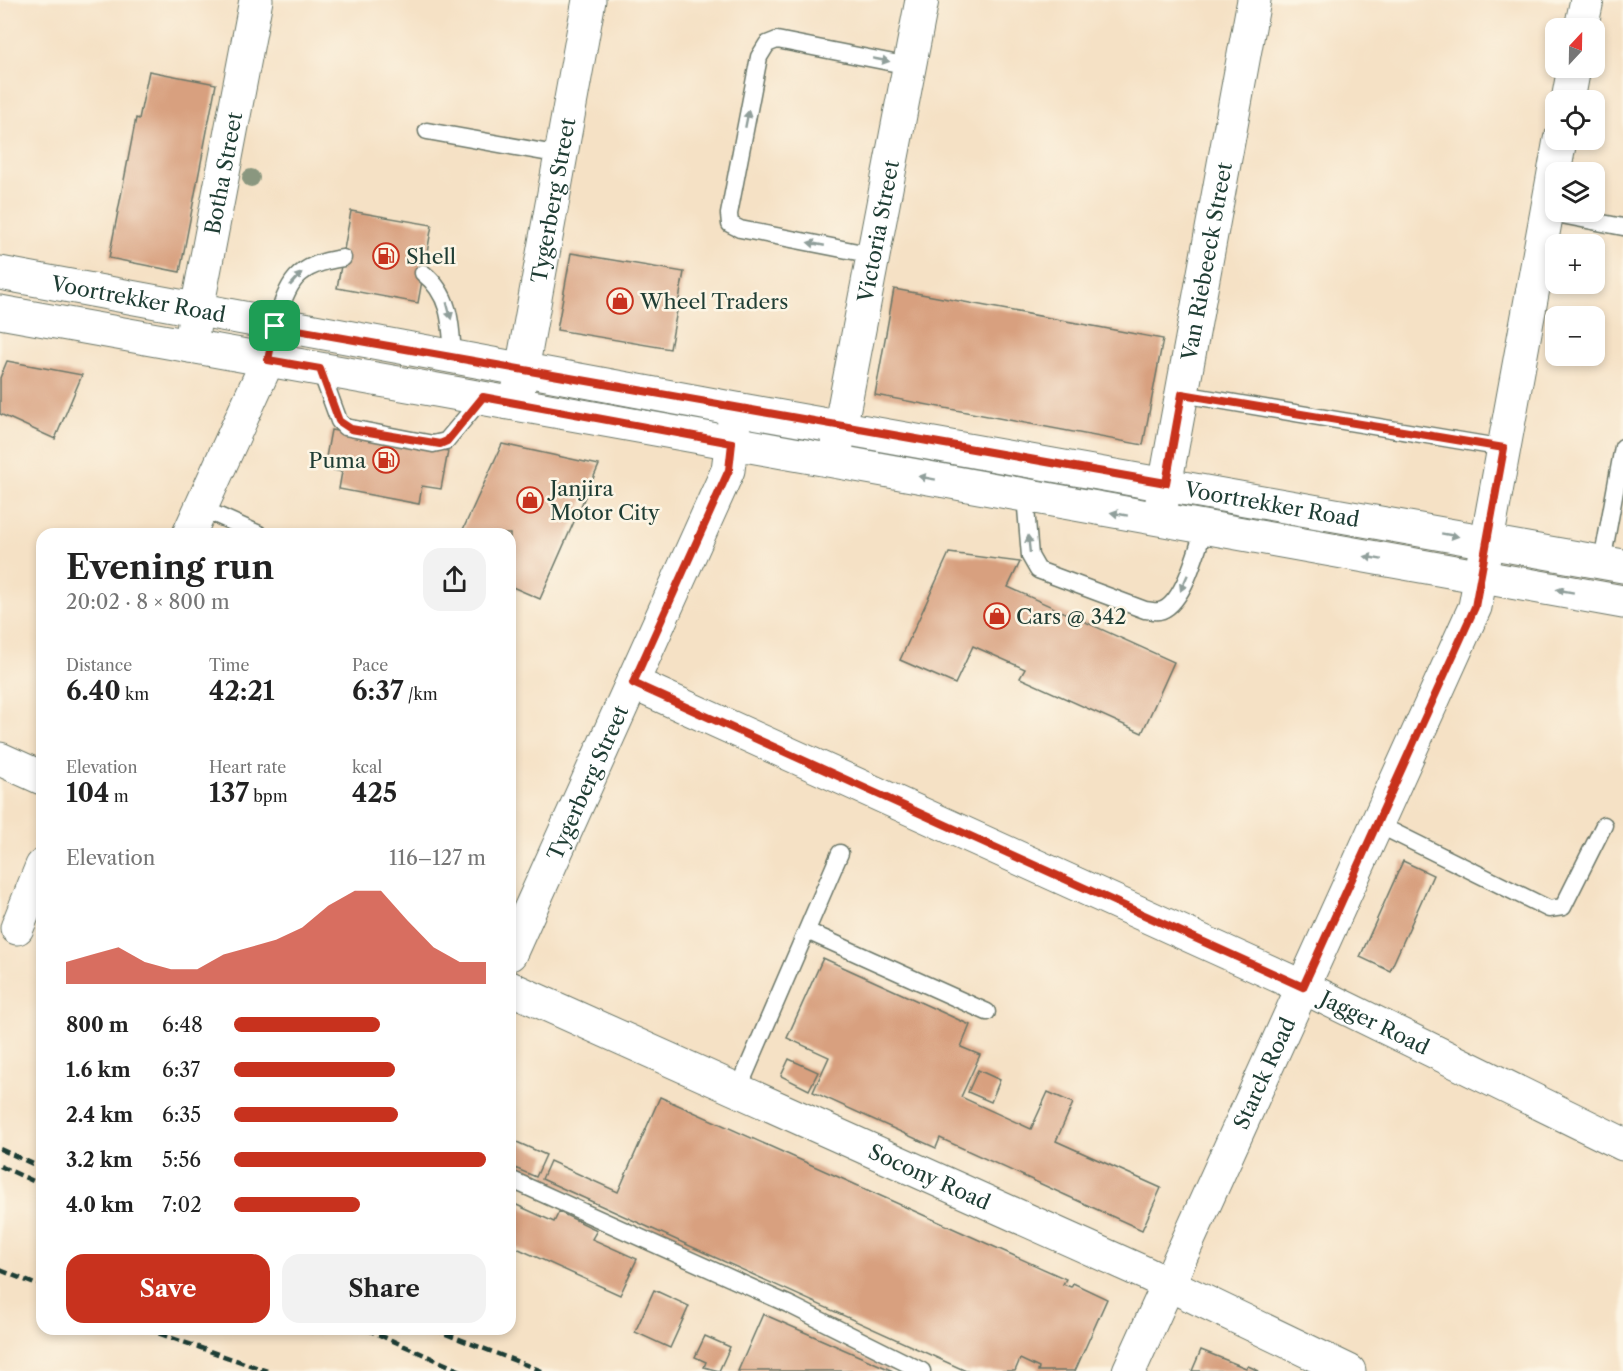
<!DOCTYPE html>
<meta charset="utf-8">
<style>
:root{--surface:#fff;--page:#f2f2f2;--text:#222;--muted:#767676;--accent:#c8321e}
body{margin:0;font-family:"Libre Caslon Text",serif;background:var(--page);color:var(--text);height:100vh;display:flex;flex-direction:column;font-size:22px;white-space:nowrap}
*{box-sizing:border-box;margin:0}
p{font-size:20px;color:var(--muted)}
.icon{flex:none;width:33px;height:33px;fill:none;stroke:currentColor;stroke-width:2;stroke-linecap:round;stroke-linejoin:round}
.map{position:relative;flex:1;overflow:hidden}
.details{position:absolute;left:36px;top:528px;width:480px;height:807px;display:flex;flex-direction:column;background:var(--surface);border-radius:18px;box-shadow:0 3px 9px #0003}
.details>*{flex:none}
.needle{width:39px;rotate:22deg}
.fabs{position:absolute;left:1545px;top:18px;display:grid;gap:12px}
.fabs a{display:grid;place-items:center;width:60px;height:60px;border-radius:12px;background:var(--surface);box-shadow:0 3px 9px #0003;font-size:30px}
.pin{position:absolute;display:grid;place-items:center;width:51px;height:51px;color:#fff;margin:-26px;border-radius:12px;box-shadow:0 3px 9px #0006}
.round{display:grid;place-items:center;flex:none;width:63px;height:63px;border-radius:18px;background:var(--page)}
.summary{display:flex;align-items:center;justify-content:space-between;height:102px;padding:0 30px}
h1{font-size:33px;font-weight:700;line-height:45px}
.stats{display:grid;grid-template-columns:repeat(3,1fr);gap:9px;height:102px;padding:6px 30px}
.stats div{display:grid;align-content:center}
.stats b{font-size:26px;font-weight:700}
.stats small{font-size:16px;font-weight:400}
.stats p{font-size:16px}
.chart{height:168px;padding:12px 30px}
.chart p{display:flex;justify-content:space-between}
.chart svg{width:100%;height:108px;margin-top:6px;fill:var(--accent);opacity:.7}
.cta{display:flex;gap:12px;margin-top:auto;padding:12px 30px}
.cta a{flex:1;height:69px;border-radius:18px;background:var(--accent);color:#fff;font-size:24px;font-weight:700;line-height:69px;text-align:center}
.cta a+a{background:var(--page);color:var(--text)}
ul{padding:0 30px;list-style:none;font-size:20px}
li{display:grid;grid-template-columns:96px 72px 1fr;align-items:center;height:45px}
li i{height:15px;border-radius:8px;background:var(--accent)}
.map>svg:first-child{display:block}
.building{fill:#d8a07f}
.lines{fill:none;stroke-linecap:round;stroke-linejoin:round}
.lane-casing{stroke:#6a7667;stroke-width:19}
.street-casing{stroke:#6a7667;stroke-width:35}
.primary-casing{stroke:#6a7667;stroke-width:35}
.lane{stroke:#fff;stroke-width:16}
.street{stroke:#fff;stroke-width:33}
.primary{stroke:#fff;stroke-width:33}
.rail{stroke:#1f3d34;stroke-width:4.5;stroke-dasharray:9 4.5;stroke-linecap:butt}
.tree{fill:#8a977f}
.oneway{fill:#8f9e9a}
.route-casing{stroke:#fff;stroke-width:12}
.route{stroke:#c8321e;stroke-width:8}
.labels{text-anchor:middle;dominant-baseline:central;stroke-width:5;stroke-linejoin:round;paint-order:stroke}
.street-label{font-size:21px;fill:#1f3d34;stroke:#fcf5e5}
.poi-label{font-size:21px;fill:#1f3d34;stroke:#fcf5e5;text-anchor:start}
</style>
<div class="map">
<svg width="1623" height="1371" viewBox="0 0 1623 1371">
<rect width="100%" height="100%" fill="#fcf5e5"/>
<filter id="ink" filterUnits="userSpaceOnUse"><feTurbulence type="fractalNoise" baseFrequency=".0167" numOctaves="2"/><feDisplacementMap in="SourceGraphic" scale="12" xChannelSelector="R" yChannelSelector="G"/><feConvolveMatrix kernelMatrix="1 2 1 2 8 2 1 2 1" color-interpolation-filters="sRGB"/></filter>
<filter id="wash" filterUnits="userSpaceOnUse"><feTurbulence type="fractalNoise" baseFrequency=".008" numOctaves="4" result="noise"/><feDisplacementMap in="SourceGraphic" scale="24" xChannelSelector="R" yChannelSelector="G"/><feGaussianBlur stdDeviation="1.35" result="paint"/><feColorMatrix in="noise" values="0 0 0 0 0 0 0 0 0 0 0 0 0 0 0 0 0 1.4 0 .05"/><feComposite in="paint" operator="in"/></filter>
<g filter="url(#wash)">
<rect width="100%" height="100%" fill="#f5e1c5"/>
<g id="blocks">
<g class="building">
<path d="M149,71L216,84L180,272L109,258L136,118L139,119Z"/>
<path d="M351,211L432,225L418,303L337,288Z"/>
<path d="M571,253L684,272L670,349L557,330Z"/>
<path d="M894,289L1163,339L1143,445L875,395Z"/>
<path d="M7,361L82,375L55,439L0,414V378Z"/>
<path d="M331,430L448,451L441,489L422,486L419,504L339,489L342,472L324,468Z"/>
<path d="M502,444L599,465L540,599L510,586V534H461Z"/>
<path d="M949,553L1020,562L1008,587L1174,662L1142,733L1020,678L1025,669L973,646L955,684L900,660Z"/>
<path d="M1403,861L1433,875L1390,971L1360,957Z"/>
<path d="M823,958L970,1025L961,1047L980,1055L961,1097L1031,1129L1048,1092L1073,1103L1056,1141L1161,1188L1142,1230L940,1138L936,1148L813,1092L829,1057L787,1038Z"/>
<path d="M789,1059L818,1072L809,1090L781,1076Z"/>
<path d="M978,1070L1000,1080L991,1102L968,1092Z"/>
<path d="M660,1097L1066,1279L1063,1284L1071,1287L1073,1283L1107,1299L1075,1371H1038L1039,1368L1020,1359L1015,1371H966L542,1179L550,1161L618,1192Z"/>
<path d="M510,1139L546,1155L536,1177L510,1166Z"/>
<path d="M510,1202L554,1222L559,1212L597,1230L592,1239L637,1259L620,1295L510,1245Z"/>
<path d="M654,1290L689,1306L670,1348L635,1332Z"/>
<path d="M763,1314L893,1371H738Z"/>
<path d="M705,1336L730,1347L719,1371L704,1367L706,1362L695,1357Z"/>
<path d="M1201,1350L1246,1368L1248,1366L1259,1371H1192Z"/>
</g>
</g>
</g>
<g filter="url(#ink)">
<use href="#blocks" fill-opacity="0" stroke="#6a7667" stroke-width="1.5"/>
<g class="lines">
<g class="lane-casing">
<g id="lane">
<path d="M427,131L561,155"/>
<path d="M1546,212L1623,227"/>
<path d="M873,255L740,229L730,224L729,214L759,57L767,44L777,40L909,66"/>
<path d="M423,273C451,295 451,324 453,358"/>
<path d="M275,325C289,282 294,265 343,258"/>
<path d="M320,369L339,421L345,427L433,444L446,441L483,397"/>
<path d="M1182,394L1504,448"/>
<path d="M1025,496L1030,556L1038,570L1145,610C1149,610 1155,612 1159,611C1183,607 1197,549 1204,529"/>
<path d="M201,508L259,534"/>
<path d="M1602,562L1623,447"/>
<path d="M1377,824L1549,909L1563,907L1604,825"/>
<path d="M807,931L987,1012"/>
<path d="M738,1090L840,853"/>
<path d="M510,1179L790,1305L922,1371"/>
</g>
</g>
<g class="street-casing">
<g id="street">
<path d="M1581,28L1587,0"/>
<path d="M1568,100L1574,68"/>
<path id="s1" d="M190,346L256,0"/>
<path id="s2" d="M516,403L589,0"/>
<path id="s3" d="M835,455L922,0"/>
<path id="s4" d="M1160,513L1254,0"/>
<path d="M189,534L268,360L275,325"/>
<path id="s5" d="M633,683L1303,987L1623,1144"/>
<path d="M0,759L42,778"/>
<path d="M17,928L42,866"/>
<path id="s6" d="M510,954L728,470L735,415"/>
<path id="s7" d="M510,988L1147,1274L1349,1371"/>
<path id="s8" d="M1129,1371L1475,607L1560,140"/>
</g>
</g>
<g class="primary-casing">
<g id="primary">
<path id="s9" d="M0,273L736,409L1623,566"/>
<path d="M0,312L1623,602"/>
</g>
</g>
<use href="#lane" class="lane"/>
<use href="#street" class="street"/>
<use href="#primary" class="primary"/>
<g class="rail">
<path d="M0,1149L42,1168"/>
<path d="M0,1166L42,1185"/>
<path d="M0,1270L42,1287"/>
<path d="M146,1329L267,1371"/>
<path d="M366,1329L461,1371"/>
<path d="M433,1329L542,1371"/>
</g>
</g>
<circle class="tree" cx="251" cy="178" r="9"/>
<defs><path id="oneway-solid" d="M-6-.8H1V-3.2L6.5 0L1 3.2V.8H-6Z" transform="scale(1.5)"/></defs>
<g class="oneway">
<use href="#oneway-solid" transform="translate(881 60) rotate(11)"/>
<use href="#oneway-solid" transform="translate(747 119) rotate(-79)"/>
<use href="#oneway-solid" transform="translate(816 244) rotate(-169)"/>
<use href="#oneway-solid" transform="translate(296 279) rotate(-48)"/>
<use href="#oneway-solid" transform="translate(449 311) rotate(75)"/>
<use href="#oneway-solid" transform="translate(927 478) rotate(-170)"/>
<use href="#oneway-solid" transform="translate(1119 514) rotate(-170)"/>
<use href="#oneway-solid" transform="translate(1450 535) rotate(10)"/>
<use href="#oneway-solid" transform="translate(1029 544) rotate(-96)"/>
<use href="#oneway-solid" transform="translate(1373 558) rotate(-170)"/>
<use href="#oneway-solid" transform="translate(1184 583) rotate(114)"/>
<use href="#oneway-solid" transform="translate(1565 591) rotate(-170)"/>
</g>
</g>
<g class="lines" filter="url(#ink)">
<g class="route-casing">
<path id="route" d="M275,326L1166,483L1182,394L1504,448L1475,607L1303,987L633,683L729,470L732,443L483,397L447,441L440,444L351,429L339,421L320,369L268,360Z"/>
</g>
<use href="#route" class="route"/>
</g>
<defs>
<g id="fuel-ring" transform="scale(1.35)"><circle r="9.5" fill="#fcf5e5" stroke="#c8321e" stroke-width="1.5"/><path d="M-5.5-6h7V0h2V4h1.3V-2.5L3-4.5l.8-.8L6-3V5H2.5V1h-1V6h-7ZM-4.2-4.7v3.2H.2V-4.7Z" fill="#c8321e"/></g>
<g id="shop-ring" transform="scale(1.35)"><circle r="9.5" fill="#fcf5e5" stroke="#c8321e" stroke-width="1.5"/><path d="M-5-2.5h2.3a2.7 3.5 0 0 1 5.4 0H5L5.5 6h-11ZM-1.5-2.5h3a1.5 2.3 0 0 0-3 0Z" fill="#c8321e"/></g>
</defs>
<g fill-rule="evenodd">
<use href="#fuel-ring" x="386" y="256"/>
<use href="#shop-ring" x="620" y="301"/>
<use href="#fuel-ring" x="386" y="460"/>
<use href="#shop-ring" x="530" y="500"/>
<use href="#shop-ring" x="997" y="616"/>
</g>
<g class="labels">
<g class="street-label">
<text stroke="none"><textPath href="#s1" startOffset="176">Botha Street</textPath></text>
<text stroke="none"><textPath href="#s2" startOffset="206">Tygerberg Street</textPath></text>
<text stroke="none"><textPath href="#s3" startOffset="228">Victoria Street</textPath></text>
<text stroke="none"><textPath href="#s4" startOffset="256">Van Riebeeck Street</textPath></text>
<text stroke="none"><textPath href="#s9" startOffset="141">Voortrekker Road</textPath></text>
<text stroke="none"><textPath href="#s9" startOffset="1293">Voortrekker Road</textPath></text>
<text stroke="none"><textPath href="#s6" startOffset="188">Tygerberg Street</textPath></text>
<text stroke="none"><textPath href="#s5" startOffset="816">Jagger Road</textPath></text>
<text stroke="none"><textPath href="#s8" startOffset="327">Starck Road</textPath></text>
<text stroke="none"><textPath href="#s7" startOffset="460">Socony Road</textPath></text>
</g>
<g class="poi-label">
<text x="406" y="256">Shell</text>
<text x="640" y="301">Wheel Traders</text>
<text x="366" y="460" text-anchor="end">Puma</text>
<text x="550" y="488">Janjira<tspan x="550" dy="24">Motor City</tspan></text>
<text x="1016" y="616">Cars @ 342</text>
</g>
</g>
</svg>
<div class="fabs">
<a><svg class="needle" viewBox="-14 -14 28 28"><path d="M0-13l5 13h-10z" fill="#e53935"/><path d="M0 13l5-13h-10z" fill="#767676"/></svg></a>
<a><svg class="icon" aria-label="locate" viewBox="0 0 24 24"><circle cx="12" cy="12" r="6"/><path d="M12 2v4M12 18v4M2 12h4M18 12h4"/></svg></a>
<a><svg class="icon" aria-label="layers" viewBox="0 0 24 24"><path d="M12 4l9 5-9 5-9-5zM3 14l9 5 9-5"/></svg></a>
<a>+</a>
<a>−</a>
</div>
<div class="pin" style="left:275px;top:326px;background:#1e9e55"><svg class="icon" aria-label="arrive" viewBox="0 0 24 24"><path d="M6 21V4h12l-3 4 3 4H6"/></svg></div>
<section class="details">
<div class="summary"><div><h1>Evening run</h1><p>20:02 · 8 × 800 m</p></div><a class="round"><svg class="icon" aria-label="share" viewBox="0 0 24 24"><path d="M12 15V3M7 8l5-5 5 5M5 13v7h14v-7"/></svg></a></div>
<div class="stats">
<div><p>Distance</p><b>6.40<small> km</small></b></div>
<div><p>Time</p><b>42:21</b></div>
<div><p>Pace</p><b>6:37<small> /km</small></b></div>
</div>
<div class="stats">
<div><p>Elevation</p><b>104<small> m</small></b></div>
<div><p>Heart rate</p><b>137<small> bpm</small></b></div>
<div><p>kcal</p><b>425</b></div>
</div>
<div class="chart"><p><span>Elevation</span>116–127 m</p>
<svg viewBox="0 0 160 44" preserveAspectRatio="none"><path d="M0 44V35L10 32L20 29L30 35L40 38L50 38L60 32L70 29L80 26L90 21L100 12L110 6L120 6L130 18L140 29L150 35L160 35V44z"/></svg>
</div>
<ul>
<li><b>800 m</b>6:48<i style="width:58%"></i></li>
<li><b>1.6 km</b>6:37<i style="width:64%"></i></li>
<li><b>2.4 km</b>6:35<i style="width:65%"></i></li>
<li><b>3.2 km</b>5:56<i style="width:100%"></i></li>
<li><b>4.0 km</b>7:02<i style="width:50%"></i></li>
</ul>
<div class="cta"><a>Save</a><a>Share</a></div>
</section>
</div>
